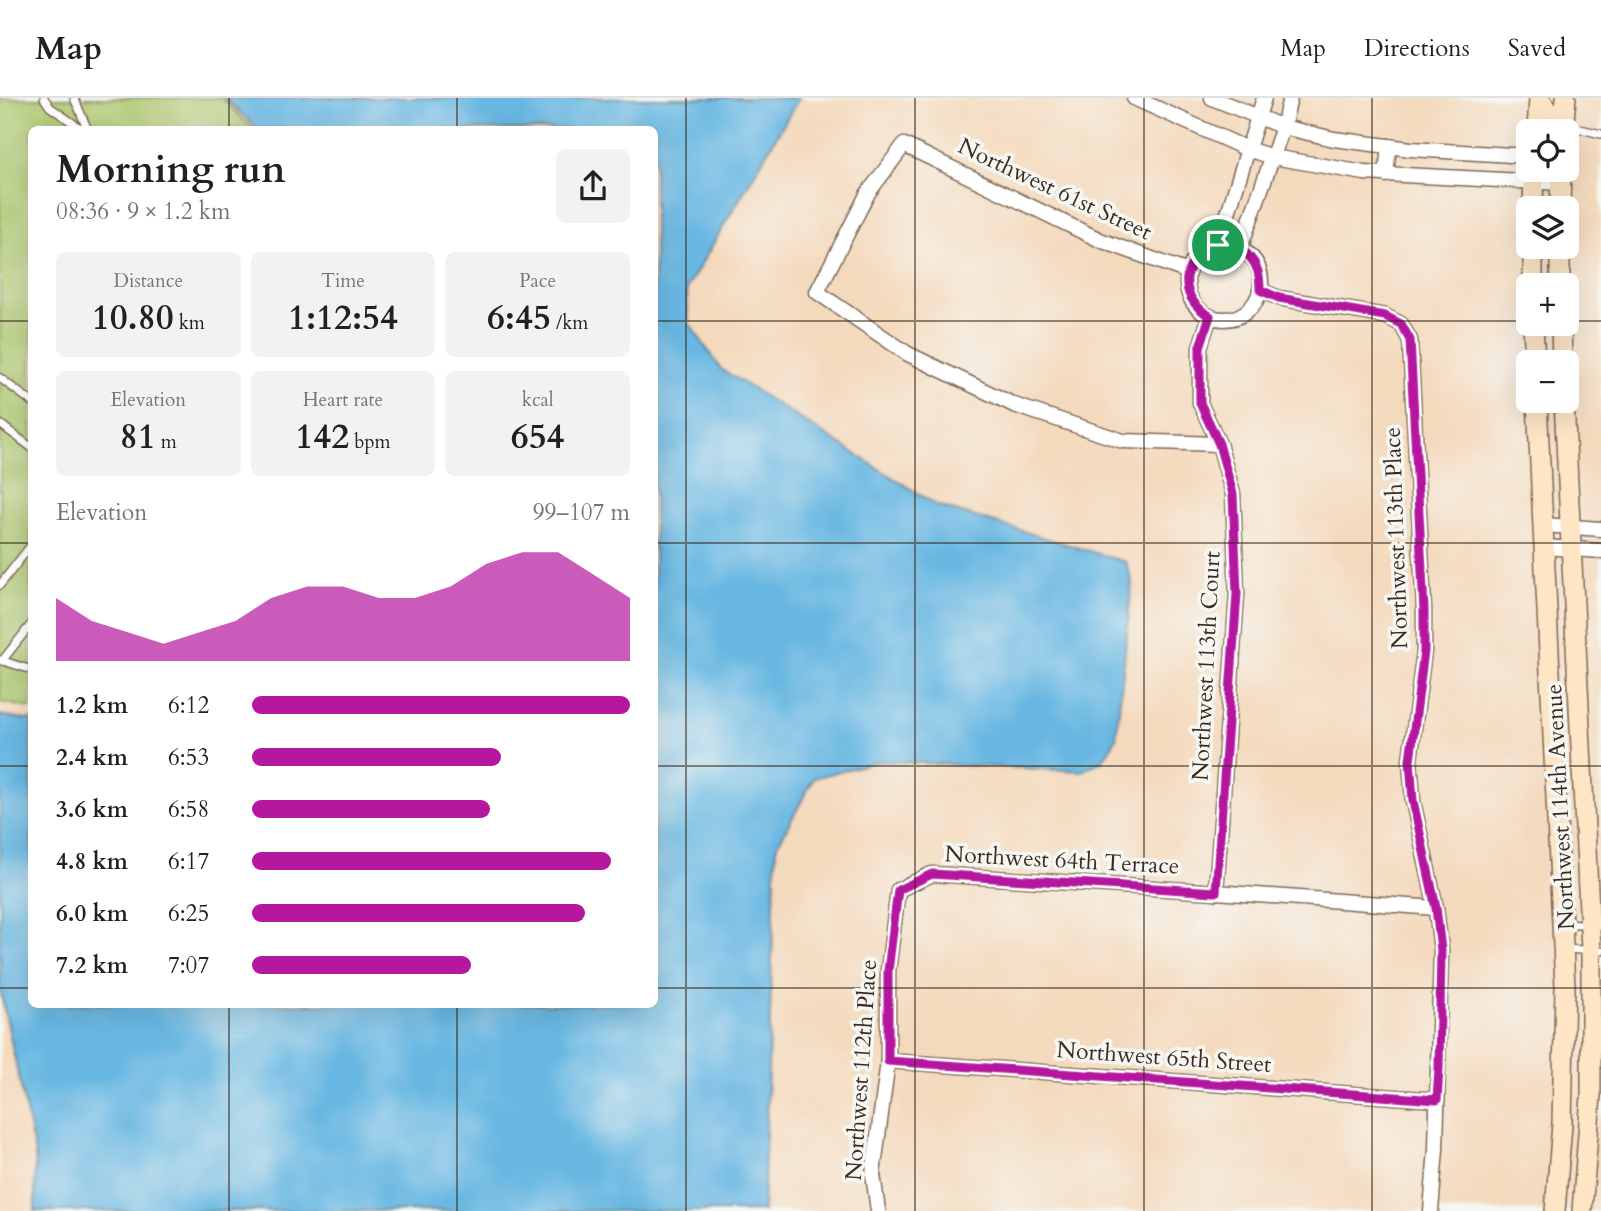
<!DOCTYPE html>
<meta charset="utf-8">
<style>
:root{--surface:#fff;--page:#f2f2f2;--text:#202124;--muted:#757577;--line:#e0e0e0;--accent:#b5179e}
body{margin:0;font-family:Cardo,serif;background:var(--page);color:var(--text);height:100vh;display:flex;flex-direction:column;font-size:26px;white-space:nowrap}
*{box-sizing:border-box;margin:0}
p{font-size:23px;color:var(--muted)}
.icon{flex:none;width:38px;height:38px;fill:none;stroke:currentColor;stroke-width:2;stroke-linecap:round;stroke-linejoin:round}
.map{position:relative;flex:1;overflow:hidden}
.sheet{position:absolute;left:28px;top:28px;width:630px;height:882px;display:flex;flex-direction:column;background:var(--surface);border-radius:10px;box-shadow:0 7px 28px #0002}
.sheet>*{flex:none}
.buttons{position:absolute;left:1516px;top:21px;display:grid;gap:14px}
.buttons a{display:grid;place-items:center;width:63px;height:63px;border-radius:10px;background:var(--surface);box-shadow:0 7px 28px #0002;font-size:35px}
.pin{position:absolute;display:grid;place-items:center;width:60px;height:60px;color:#fff;margin:-30px;border:4px solid #fff;border-radius:50%;box-shadow:0 2px 7px #0007}
.round{display:grid;place-items:center;flex:none;width:74px;height:74px;border-radius:10px;background:var(--page)}
.headline{display:flex;align-items:center;justify-content:space-between;height:119px;padding:0 28px}
h1{font-size:38px;font-weight:700;line-height:52px}
.stats{display:grid;grid-template-columns:repeat(3,1fr);gap:10px;height:119px;padding:7px 28px}
.stats div{display:grid;align-content:center;border-radius:10px;background:var(--page);text-align:center}
.stats b{font-size:35px;font-weight:700}
.stats small{font-size:19px;font-weight:400}
.stats p{font-size:19px}
.chart{height:196px;padding:14px 28px}
.chart p{display:flex;justify-content:space-between}
.chart svg{width:100%;height:126px;margin-top:7px;fill:var(--accent);opacity:.7}
ul{padding:0 28px;list-style:none;font-size:23px}
li{display:grid;grid-template-columns:112px 84px 1fr;align-items:center;height:52px}
li i{height:18px;border-radius:9px;background:var(--accent)}
header{display:flex;align-items:center;gap:42px;box-sizing:border-box;height:98px;padding:0 35px;background:var(--surface);border-bottom:2px solid var(--line)}
header strong{font-size:33px}
nav{display:flex;gap:38px;margin-inline-start:auto;font-size:24px}
.map>svg:first-child{display:block}
.green{fill:#abc66c;stroke:#737845;stroke-width:2}
.water{fill:#68b7e2;stroke:#527080;stroke-width:2}
.lines{fill:none;stroke-linecap:round;stroke-linejoin:round}
.lane-casing{stroke:#7c6856;stroke-width:10}
.street-casing{stroke:#7c6856;stroke-width:17}
.secondary-casing{stroke:#7c6856;stroke-width:22}
.lane{stroke:#fff;stroke-width:7}
.street{stroke:#fff;stroke-width:14}
.secondary{stroke:#fde5c5;stroke-width:19}
.route-casing{stroke:#fff;stroke-width:14}
.route{stroke:#b5179e;stroke-width:9}
.grid{fill:none;stroke:#3b2a1e;stroke-width:2;stroke-opacity:0.55}
.labels{text-anchor:middle;dominant-baseline:central;stroke-width:7;stroke-linejoin:round;paint-order:stroke}
.street-label{font-size:23px;fill:#3b2a1e;stroke:#f6f6f2}
</style>
<header>
<strong>Map</strong>
<nav><a>Map</a><a>Directions</a><a>Saved</a></nav>
</header>
<div class="map">
<svg width="1601" height="1113" viewBox="0 0 1601 1113">
<rect width="100%" height="100%" fill="#f6f6f2"/>
<filter id="ink" filterUnits="userSpaceOnUse"><feTurbulence type="fractalNoise" baseFrequency=".0143" numOctaves="2"/><feDisplacementMap in="SourceGraphic" scale="14" xChannelSelector="R" yChannelSelector="G"/><feConvolveMatrix kernelMatrix="1 2 1 2 8 2 1 2 1" color-interpolation-filters="sRGB"/></filter>
<filter id="wash" filterUnits="userSpaceOnUse"><feTurbulence type="fractalNoise" baseFrequency=".00686" numOctaves="4" result="noise"/><feDisplacementMap in="SourceGraphic" scale="28" xChannelSelector="R" yChannelSelector="G"/><feGaussianBlur stdDeviation="1.57" result="paint"/><feColorMatrix in="noise" values="0 0 0 0 0 0 0 0 0 0 0 0 0 0 0 0 0 1.4 0 .05"/><feComposite in="paint" operator="in"/></filter>
<g filter="url(#wash)">
<rect width="100%" height="100%" fill="#f4dabd"/>
<path class="green" d="M0,0H222L253,31L32,32L31,610L0,604Z"/>
<path class="water" d="M225,0H799L687,190L689,225L721,271L938,408L1126,464L1132,484L1116,641L1103,662L1082,673L879,663L814,680L776,750L763,1113H35V1056L0,891V617L25,622L31,621L32,906H654V32L258,31Z"/>
</g>
<g filter="url(#ink)">
<g class="lines">
<g class="lane-casing">
<g id="lane">
<path d="M44,0L50,9L83,32"/>
<path d="M74,0L88,32"/>
<path d="M1564,27L1601,36"/>
<path d="M0,280L32,304"/>
<path d="M0,326L32,350"/>
<path d="M0,487L32,446"/>
<path d="M0,562L32,572"/>
<path d="M2,563L32,525"/>
<path d="M1563,825L1601,827"/>
<path d="M1564,851L1601,853"/>
</g>
</g>
<g class="street-casing">
<g id="street">
<path d="M1134,0L1247,51L1273,59L1364,75L1561,85"/>
<path d="M1212,0L1283,29L1334,41L1411,51L1528,58"/>
<path d="M1386,77L1389,48"/>
<path d="M1218,147L1264,0"/>
<circle cx="1224" cy="184" r="37"/>
<path d="M1240,151L1283,29L1290,0"/>
<path d="M1188,174L1100,142L904,47L868,95L817,194L908,256L1014,307L1123,343L1219,346"/>
<path d="M1260,192L1279,200L1385,218L1401,226L1410,242L1424,511V553L1410,662L1413,703L1436,810L1441,852L1436,1051L1431,1113"/>
<path d="M1210,218L1200,249V305L1219,346L1233,396L1237,496L1216,794"/>
<path d="M1543,427L1601,431"/>
<path d="M1544,449L1601,453"/>
<path d="M888,963L1437,1002"/>
<path d="M878,1113L873,1076L888,963V873L898,792L932,776L1216,794L1436,810"/>
</g>
</g>
<g class="secondary-casing">
<g id="secondary">
<path d="M1539,0L1554,20L1563,27"/>
<path d="M1537,33L1539,0"/>
<path d="M1563,33L1566,0"/>
<path d="M1533,110L1534,72"/>
<path d="M1560,110L1561,72"/>
<path d="M1533,149V187"/>
<path d="M1560,149V187"/>
<path d="M1533,226L1535,264"/>
<path d="M1561,226L1562,264"/>
<path d="M1537,303L1565,889L1562,1026L1555,1113"/>
<path d="M1564,303L1591,852V998L1582,1113"/>
</g>
</g>
<use href="#lane" class="lane"/>
<use href="#street" class="street"/>
<use href="#secondary" class="secondary"/>
</g>
</g>
<g class="lines" filter="url(#ink)">
<g class="route-casing">
<path id="route" d="M1218,147C1246,147 1261,164 1260,192L1279,200L1385,218L1401,226L1410,242L1424,512V553L1410,662L1413,703L1436,810L1441,852L1439,970L1437,1002L888,963V873L898,792L932,776L1216,794L1237,496L1233,396L1219,346L1200,305V249L1210,218C1175,198 1181,159 1218,147Z"/>
</g>
<use href="#route" class="route"/>
</g>
<path class="grid" d="M229,0V32M457,0V32M686,0V1113M915,0V1113M1144,0V1113M1372,0V1113M0,223H32M654,223H1528M1566,223H1601M0,445H32M654,445H1601M0,668H32M654,668H1601M0,890H32M654,890H1601M229,906V1113M457,906V1113"/>
<g class="labels">
<g class="street-label">
<text transform="translate(1055 91) rotate(25)">Northwest 61st Street</text>
<text transform="translate(1396 440) rotate(-92)">Northwest 113th Place</text>
<text transform="translate(1206 568) rotate(-87)">Northwest 113th Court</text>
<text transform="translate(1560 709) rotate(-93)">Northwest 114th Avenue</text>
<text transform="translate(1062 762) rotate(3)">Northwest 64th Terrace</text>
<text transform="translate(1164 959) rotate(4)">Northwest 65th Street</text>
<text transform="translate(861 972) rotate(-86)">Northwest 112th Place</text>
</g>
</g>
</svg>
<div class="buttons">
<a><svg class="icon" aria-label="locate" viewBox="0 0 24 24"><circle cx="12" cy="12" r="6"/><path d="M12 2v4M12 18v4M2 12h4M18 12h4"/></svg></a>
<a><svg class="icon" aria-label="layers" viewBox="0 0 24 24"><path d="M12 4l9 5-9 5-9-5zM3 14l9 5 9-5"/></svg></a>
<a>+</a>
<a>−</a>
</div>
<div class="pin" style="left:1218px;top:147px;background:#1e9e55"><svg class="icon" aria-label="arrive" viewBox="0 0 24 24"><path d="M6 21V4h12l-3 4 3 4H6"/></svg></div>
<section class="sheet">
<div class="headline"><div><h1>Morning run</h1><p>08:36 · 9 × 1.2 km</p></div><a class="round"><svg class="icon" aria-label="share" viewBox="0 0 24 24"><path d="M12 15V3M7 8l5-5 5 5M5 13v7h14v-7"/></svg></a></div>
<div class="stats">
<div><p>Distance</p><b>10.80<small> km</small></b></div>
<div><p>Time</p><b>1:12:54</b></div>
<div><p>Pace</p><b>6:45<small> /km</small></b></div>
</div>
<div class="stats">
<div><p>Elevation</p><b>81<small> m</small></b></div>
<div><p>Heart rate</p><b>142<small> bpm</small></b></div>
<div><p>kcal</p><b>654</b></div>
</div>
<div class="chart"><p><span>Elevation</span>99–107 m</p>
<svg viewBox="0 0 160 44" preserveAspectRatio="none"><path d="M0 44V22L10 30L20 34L30 38L40 34L50 30L60 22L70 18L80 18L90 22L100 22L110 18L120 10L130 6L140 6L150 14L160 22V44z"/></svg>
</div>
<ul>
<li><b>1.2 km</b>6:12<i style="width:100%"></i></li>
<li><b>2.4 km</b>6:53<i style="width:66%"></i></li>
<li><b>3.6 km</b>6:58<i style="width:63%"></i></li>
<li><b>4.8 km</b>6:17<i style="width:95%"></i></li>
<li><b>6.0 km</b>6:25<i style="width:88%"></i></li>
<li><b>7.2 km</b>7:07<i style="width:58%"></i></li>
</ul>
</section>
</div>
